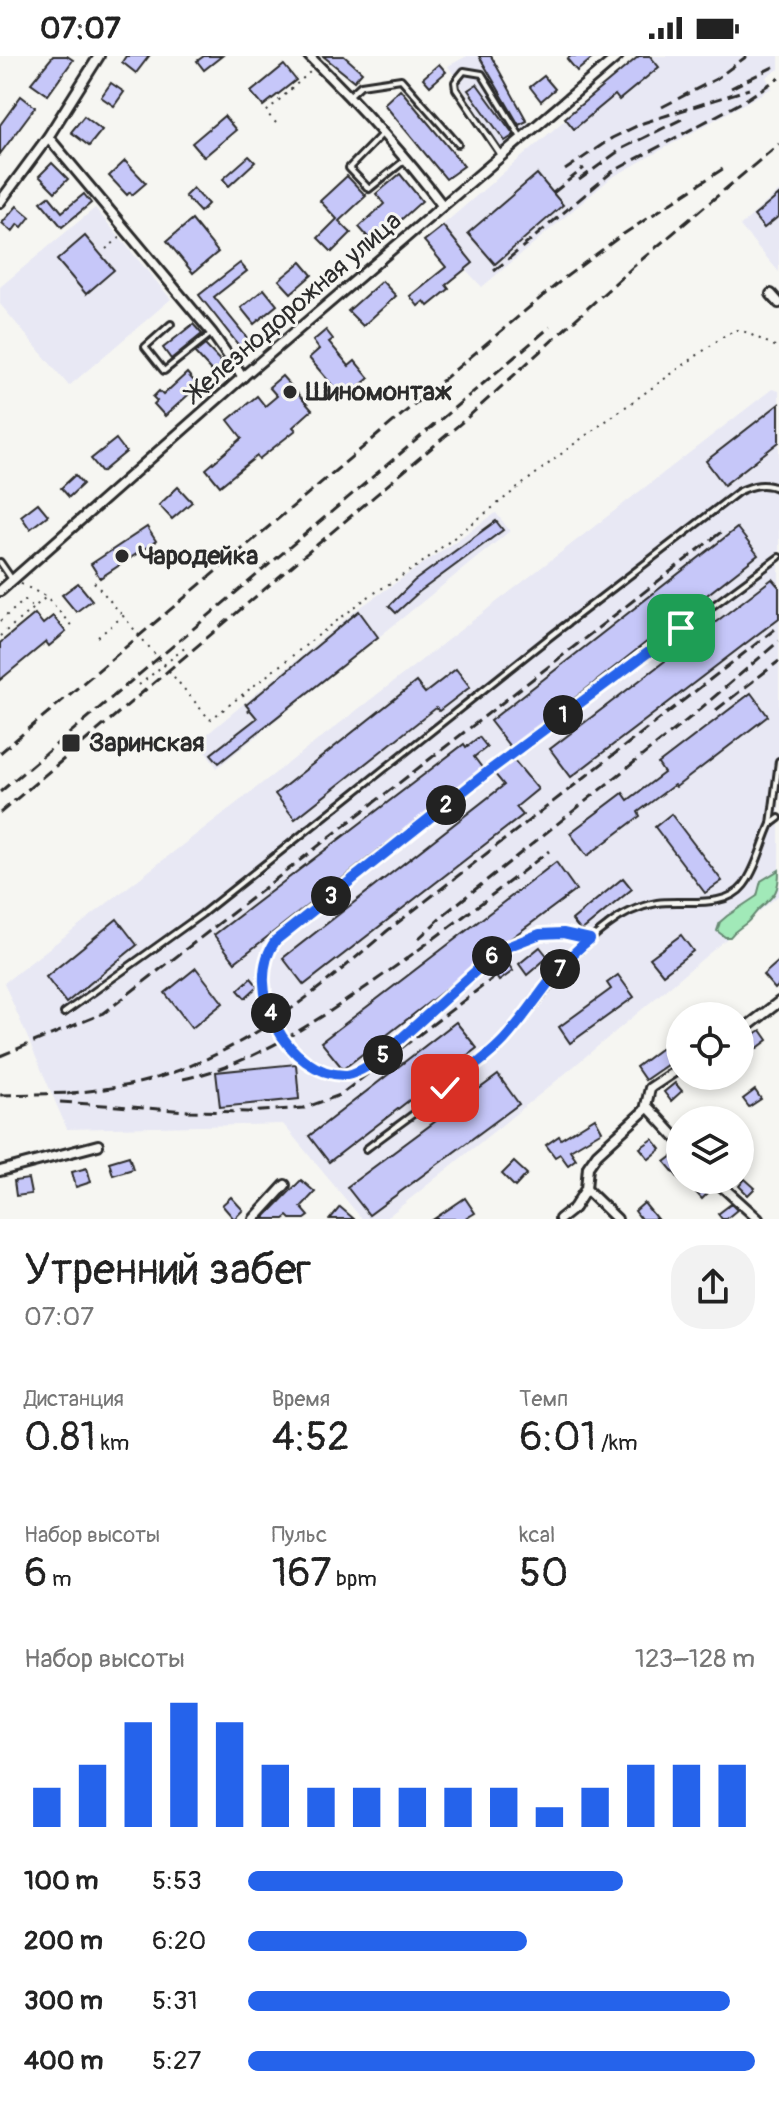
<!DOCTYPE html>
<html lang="ru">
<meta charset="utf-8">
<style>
:root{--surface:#fff;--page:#f2f2f2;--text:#222;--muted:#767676;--accent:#2563eb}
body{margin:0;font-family:Pangolin,sans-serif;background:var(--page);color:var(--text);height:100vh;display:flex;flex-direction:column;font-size:30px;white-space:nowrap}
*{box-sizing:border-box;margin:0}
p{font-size:26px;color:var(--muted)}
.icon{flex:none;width:44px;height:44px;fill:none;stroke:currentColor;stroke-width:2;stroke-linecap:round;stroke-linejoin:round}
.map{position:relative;height:1163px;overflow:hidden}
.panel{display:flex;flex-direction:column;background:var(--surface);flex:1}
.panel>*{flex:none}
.buttons{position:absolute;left:666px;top:946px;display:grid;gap:16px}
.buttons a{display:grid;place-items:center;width:88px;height:88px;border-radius:50%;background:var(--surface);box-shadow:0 4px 12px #0003;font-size:40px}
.pin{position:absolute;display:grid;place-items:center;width:68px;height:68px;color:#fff;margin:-34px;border-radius:16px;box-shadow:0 4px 12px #0006}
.km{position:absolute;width:40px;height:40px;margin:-20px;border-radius:50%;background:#222;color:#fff;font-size:22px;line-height:40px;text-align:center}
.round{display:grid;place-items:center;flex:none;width:84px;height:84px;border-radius:32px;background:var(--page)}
.headline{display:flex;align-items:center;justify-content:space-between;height:136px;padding:0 24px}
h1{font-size:44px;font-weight:600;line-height:60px}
.stats{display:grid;grid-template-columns:repeat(3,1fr);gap:12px;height:136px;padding:8px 24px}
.stats div{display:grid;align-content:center}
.stats b{font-size:40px;font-weight:600}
.stats small{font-size:22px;font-weight:400}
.stats p{font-size:22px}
.chart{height:224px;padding:16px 24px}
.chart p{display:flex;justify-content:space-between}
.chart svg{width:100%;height:144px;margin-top:8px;stroke:var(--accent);stroke-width:6}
ul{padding:0 24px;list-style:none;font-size:26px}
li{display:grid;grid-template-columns:128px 96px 1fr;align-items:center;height:60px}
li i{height:20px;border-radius:10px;background:var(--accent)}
.status{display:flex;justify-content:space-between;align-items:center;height:56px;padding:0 40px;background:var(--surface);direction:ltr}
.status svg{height:22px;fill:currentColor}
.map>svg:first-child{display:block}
.built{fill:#e8e8f4}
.green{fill:#a1e9b8;stroke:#668a72;stroke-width:2}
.building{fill:#c6c7f9;stroke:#2b2b2b;stroke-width:2}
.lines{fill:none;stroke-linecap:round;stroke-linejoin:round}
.lane-casing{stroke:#2b2b2b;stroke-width:10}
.street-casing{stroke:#2b2b2b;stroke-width:14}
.path{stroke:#2b2b2b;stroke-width:2;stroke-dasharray:2 6;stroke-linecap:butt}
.lane{stroke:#f6f6f2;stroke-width:4}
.street{stroke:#f6f6f2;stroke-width:8}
.rail{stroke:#2b2b2b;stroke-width:3;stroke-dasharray:12 6;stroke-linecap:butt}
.path-bridge{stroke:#2b2b2b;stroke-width:2;stroke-dasharray:2 6;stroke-linecap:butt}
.route-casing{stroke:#fff;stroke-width:16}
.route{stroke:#2563eb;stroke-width:10}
.poi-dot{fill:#2b2b2b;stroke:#f6f6f2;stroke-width:3}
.labels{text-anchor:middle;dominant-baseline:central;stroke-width:6;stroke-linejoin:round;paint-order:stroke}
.street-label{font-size:26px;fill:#2b2b2b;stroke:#f6f6f2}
.poi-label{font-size:26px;font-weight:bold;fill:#2b2b2b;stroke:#f6f6f2;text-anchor:start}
</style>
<div class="status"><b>07:07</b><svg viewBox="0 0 49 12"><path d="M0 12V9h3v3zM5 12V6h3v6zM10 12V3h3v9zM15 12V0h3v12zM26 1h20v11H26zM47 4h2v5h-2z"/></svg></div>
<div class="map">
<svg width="779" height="1163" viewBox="0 0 779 1163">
<rect width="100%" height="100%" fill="#f6f6f2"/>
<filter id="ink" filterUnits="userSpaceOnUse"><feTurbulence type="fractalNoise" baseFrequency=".0125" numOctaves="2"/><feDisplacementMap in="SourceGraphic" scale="16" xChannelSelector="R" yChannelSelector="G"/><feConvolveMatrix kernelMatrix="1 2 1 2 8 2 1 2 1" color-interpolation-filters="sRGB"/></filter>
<g filter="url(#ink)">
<g class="built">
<path d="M467,0H491L529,69L501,91L448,10Z"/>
<path d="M639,0H779V13L766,21L772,32L611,122L482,231L465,213L454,222L424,185Z"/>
<path d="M779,135V216L740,170Z"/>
<path d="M95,152L171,243L69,330L0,248V231Z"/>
<path d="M772,333L779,335V839L549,1031L385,1163H362L283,1068L67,1073L4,927Z"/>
<path d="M496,457L510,475L217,712L199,685L355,555Z"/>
</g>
<path class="green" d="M779,814C779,836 775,839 759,853C754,858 751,864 745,868C739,873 735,874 730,881H725L717,875L720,866L727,860L757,840L761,825Z"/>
<g class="building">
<path d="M53,0H67L73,4L48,39L31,27Z"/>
<path d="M126,0H149L136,17L122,6Z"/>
<path d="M204,0H222L204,14L197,5Z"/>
<path d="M323,0H344L362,16L354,25Z"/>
<path d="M479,0H491L527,65L519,69Z"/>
<path d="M571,0H595L577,15L567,3Z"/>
<path d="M639,0H650L659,11L619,44L615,39L574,73L565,62Z"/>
<path d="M439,8L446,16L430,30L423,22Z"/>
<path d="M284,9L296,24L263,50L251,36Z"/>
<path d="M544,20L555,33L541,45L530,31Z"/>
<path d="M111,27L124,36L114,50L101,41Z"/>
<path d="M477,28L514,79L505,85L468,34Z"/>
<path d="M400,33L464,110L446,123L384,48Z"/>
<path d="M21,40L35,51L0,98V69Z"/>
<path d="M84,60L102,74L89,90L71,76Z"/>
<path d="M224,60L236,74L204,101L192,87Z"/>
<path d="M249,100L255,106L229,130L223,123Z"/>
<path d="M125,105L146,127L132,139L130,136L127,139L109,120Z"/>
<path d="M52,107L68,123L55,136L39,120Z"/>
<path d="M400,118L422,145L374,188L359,171L384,148L376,138Z"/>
<path d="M537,118L563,149L495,208L468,177Z"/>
<path d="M347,120L366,140L339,165L351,177L332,196L318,182L337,163L320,145Z"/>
<path d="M193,132L208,148L200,156L185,140Z"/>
<path d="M84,138L91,147L62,171L41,146L49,140L62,156Z"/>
<path d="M779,139V160L764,172L754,160Z"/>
<path d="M17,150L30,161L22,171L18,168L12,176L2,167Z"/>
<path d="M192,164L218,196L193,217L167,185Z"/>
<path d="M443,170L473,207L446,229L449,233L428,250L424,245L418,250L410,240L446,211L424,185Z"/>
<path d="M85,180L114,214L86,238L57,204Z"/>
<path d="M301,206L312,219L291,237L279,224Z"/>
<path d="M240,207L247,215L214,241L253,289L244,296L199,239Z"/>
<path d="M382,225L396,240L363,270L348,255Z"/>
<path d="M264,233L277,249L254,268L241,252Z"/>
<path d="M193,268L202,278L171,303L163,292Z"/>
<path d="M326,274L333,283L329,286L349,310L355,305L369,322L344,343L309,302L319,293L313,285Z"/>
<path d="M205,289L227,312L217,321L195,297Z"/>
<path d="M187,317L198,330L165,360L154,348L157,345L153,341L159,335L163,339Z"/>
<path d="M282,320L312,354L293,371L296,374L259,403L257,400L220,430L206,413L242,382L228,364L257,340L265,350L277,340L269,331Z"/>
<path d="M779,348V386L724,429L706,405Z"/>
<path d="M116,383L126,396L102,416L91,403Z"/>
<path d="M75,419L83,428L69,441L61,432Z"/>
<path d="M178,431L192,446L172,463L159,449Z"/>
<path d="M38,447L48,459L30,473L21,460Z"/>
<path d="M496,465L503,474L419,536L396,557L389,550L414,525Z"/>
<path d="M147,471L156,485L100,522L91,508Z"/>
<path d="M737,472L758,499L511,692L490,665Z"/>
<path d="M772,523L779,531V562L571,721L550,693Z"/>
<path d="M78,527L92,544L76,556L62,539Z"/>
<path d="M359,555L378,581L219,707L211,698L257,662L246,649Z"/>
<path d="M35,558L43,568L53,560L66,576L49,590L46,586L0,624V587Z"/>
<path d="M456,613L470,631L439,655L436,652L295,763L275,738L416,626L425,637Z"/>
<path d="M751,637L768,660L676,731L674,729L638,756L640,760L587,800L570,777L623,737L628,744L664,717L658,708Z"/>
<path d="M479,681L487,691L474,701L483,713L235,906L214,879L464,688L466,691Z"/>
<path d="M513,703L538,733L516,751L523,759L304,929L283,902L504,729L494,717Z"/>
<path d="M671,758L722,825L705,837L655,771Z"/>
<path d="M556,806L576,834L506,886L496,890L463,920L343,1013L321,986Z"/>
<path d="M623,822L632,833L581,875L572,864Z"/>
<path d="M117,863L137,889L66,947L46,921Z"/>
<path d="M681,879L693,895L663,918L650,902Z"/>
<path d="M540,891L548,901L527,919L519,908Z"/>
<path d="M506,905L513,915L499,925L493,916Z"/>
<path d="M779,905V929L775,933L763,919Z"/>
<path d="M196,912L223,947L192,972L165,937Z"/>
<path d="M618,919L634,941L570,987L559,971L611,933L607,927Z"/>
<path d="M251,922L258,930L245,942L238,934Z"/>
<path d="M456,966L477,992L329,1106L309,1080Z"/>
<path d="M761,974L768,984L756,993L749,982Z"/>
<path d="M664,990L674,1004L645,1024L636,1011Z"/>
<path d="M296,1008L299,1043L220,1051L216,1016Z"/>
<path d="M498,1019L519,1048L369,1159L347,1131Z"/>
<path d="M675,1027L682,1035L671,1045L664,1036Z"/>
<path d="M755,1034L761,1043L749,1051L743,1043Z"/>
<path d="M595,1062L602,1075L570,1094L576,1103L568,1109L560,1098L555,1101L546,1089L559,1080L561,1083Z"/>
<path d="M653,1083L661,1093L649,1103L640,1092Z"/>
<path d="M677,1097L680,1101V1124L665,1106Z"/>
<path d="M129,1100L133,1113L113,1119L109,1106Z"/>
<path d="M514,1106L527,1118L515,1131L502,1118Z"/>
<path d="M87,1112L91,1126L76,1131L72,1116Z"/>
<path d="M28,1123L31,1138L16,1140L14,1125Z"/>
<path d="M745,1123L755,1132L748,1139L739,1130Z"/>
<path d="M301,1124L315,1136L301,1151L309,1160L305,1163H291L288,1160L284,1163H263Z"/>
<path d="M701,1126L709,1136L702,1143L693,1133Z"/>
<path d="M231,1141L243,1154L234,1163L222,1149Z"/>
<path d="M465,1142L475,1157L465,1163H434Z"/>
<path d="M644,1147L657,1163H641L635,1155Z"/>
<path d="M731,1148L737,1154L726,1163H722L718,1158Z"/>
<path d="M340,1151L354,1163H330Z"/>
</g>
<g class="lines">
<g class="lane-casing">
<g id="lane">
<path d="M350,39L361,29L401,23L458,88"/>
<path d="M382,78L349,112L369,133L405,104"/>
<path d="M501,99L456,33L455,26L464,15L482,18L522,83"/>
<path d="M171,268L145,291L164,315L212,277"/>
<path d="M0,506L11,522"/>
<path d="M771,768L779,705"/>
<path d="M590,883L563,877L540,878L499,894L375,1006C366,1011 356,1018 347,1019C287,1021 241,931 276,884L490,714L779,501"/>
<path d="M64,957L202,858L551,580L738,436C753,429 764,426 779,433"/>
<path d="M366,1093C411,1059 460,1026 500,987C539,950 563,902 607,870C621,859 639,850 657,847C683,843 725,854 744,829C757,812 762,787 771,768L779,762"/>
</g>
</g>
<g class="street-casing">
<g id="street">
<path d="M309,0C358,48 401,94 442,149"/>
<path d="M48,81L212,277L243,321"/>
<path d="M0,146L48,81L99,0"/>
<path d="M771,238L779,247"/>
<path d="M0,535L246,318L618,0"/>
<path d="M740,976L779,946"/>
<path d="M647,1050L680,1086"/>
<path d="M0,1115L98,1089"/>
<path d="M715,1124L758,1163"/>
<path d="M586,1133L617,1163"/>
<path d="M254,1163L285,1129"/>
<path d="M560,1163L574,1152L586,1133L588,1111L597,1098L645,1054L650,1032L680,1012"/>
</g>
</g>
<g class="path">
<path d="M276,67L266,56L311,15"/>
<path d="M106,193L121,181"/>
<path d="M94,526L123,560"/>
<path d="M21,528L47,541L74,573"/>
<path d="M0,565L25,544L32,551"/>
<path d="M0,580L45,542"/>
<path d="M139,629L187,590"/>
<path d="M243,639L247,653L252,659"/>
<path d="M210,664L365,543L419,509L574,388L724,280L736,274H741L779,292"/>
</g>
<use href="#lane" class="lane"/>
<use href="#street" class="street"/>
<g class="rail">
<path d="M731,32L779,8"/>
<path d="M662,51L716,23L747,0"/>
<path d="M565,114L612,82L643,67L749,33"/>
<path d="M579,124L623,92L682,63"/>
<path d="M553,137L584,112"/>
<path d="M494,215L612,116L742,46L779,22"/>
<path d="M716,654L779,605"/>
<path d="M0,697L563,223L622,179L724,112"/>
<path d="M0,736L550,271"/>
<path d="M0,757L468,361L634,210L779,88"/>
<path d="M418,883L447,856L692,660L779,585"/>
<path d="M0,1000L104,957L725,473"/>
<path d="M183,1023C254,1008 313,967 372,927C432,885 491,840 549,795"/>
<path d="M67,1038C93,1034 121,1032 146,1025C245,997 310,941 387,875L779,570"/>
<path d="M0,1039L76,1037"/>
<path d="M60,1046L188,1055L249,1056L304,1052L340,1039L496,920"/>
</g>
<path class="path-bridge" d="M98,581L123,560L210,664"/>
</g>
</g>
<g class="lines" filter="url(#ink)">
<g class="route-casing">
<path id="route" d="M445,1032C465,1017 486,1003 504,984C534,951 555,910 590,883L563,877L540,878L499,894L375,1006C366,1011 356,1018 347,1019C287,1021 241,931 276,884L490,714L681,572"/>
</g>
<use href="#route" class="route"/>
</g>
<g class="poi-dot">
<circle cx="290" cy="336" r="8"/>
<circle cx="122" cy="500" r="8"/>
<rect x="61" y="677" width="20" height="20" rx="4"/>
</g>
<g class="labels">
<g class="street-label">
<text transform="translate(294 251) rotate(-41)">Железнодорожная улица</text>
</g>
<g class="poi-label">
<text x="306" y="336">Шиномонтаж</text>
<text x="138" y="500">Чародейка</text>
<text x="89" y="687">Заринская</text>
</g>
</g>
</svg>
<div class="buttons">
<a><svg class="icon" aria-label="locate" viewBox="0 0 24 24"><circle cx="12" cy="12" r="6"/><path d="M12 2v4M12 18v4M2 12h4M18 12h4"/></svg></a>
<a><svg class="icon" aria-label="layers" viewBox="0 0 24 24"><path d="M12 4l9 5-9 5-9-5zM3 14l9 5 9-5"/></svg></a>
</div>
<div class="pin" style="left:681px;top:572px;background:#1e9e55"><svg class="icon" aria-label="arrive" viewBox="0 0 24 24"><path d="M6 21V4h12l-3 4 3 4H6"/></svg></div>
<div class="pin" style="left:445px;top:1032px;background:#d93025"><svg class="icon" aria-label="check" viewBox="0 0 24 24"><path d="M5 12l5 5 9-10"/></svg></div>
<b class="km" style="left:563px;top:659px">1</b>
<b class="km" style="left:446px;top:749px">2</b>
<b class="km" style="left:331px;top:840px">3</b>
<b class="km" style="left:271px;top:957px">4</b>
<b class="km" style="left:383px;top:999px">5</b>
<b class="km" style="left:492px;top:900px">6</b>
<b class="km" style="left:560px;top:913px">7</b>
</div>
<section class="panel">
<div class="headline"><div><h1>Утренний забег</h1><p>07:07</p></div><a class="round"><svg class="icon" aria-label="share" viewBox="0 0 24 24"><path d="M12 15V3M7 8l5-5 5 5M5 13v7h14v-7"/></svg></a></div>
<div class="stats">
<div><p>Дистанция</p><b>0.81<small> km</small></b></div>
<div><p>Время</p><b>4:52</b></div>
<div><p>Темп</p><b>6:01<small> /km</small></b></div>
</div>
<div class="stats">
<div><p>Набор высоты</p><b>6<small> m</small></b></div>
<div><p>Пульс</p><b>167<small> bpm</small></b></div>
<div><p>kcal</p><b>50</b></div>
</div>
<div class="chart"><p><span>Набор высоты</span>123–128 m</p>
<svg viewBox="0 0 160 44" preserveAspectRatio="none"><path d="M5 44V32M15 44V25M25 44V12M35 44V6M45 44V12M55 44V25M65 44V32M75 44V32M85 44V32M95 44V32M105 44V32M115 44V38M125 44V32M135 44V25M145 44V25M155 44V25"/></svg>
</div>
<ul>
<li><b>100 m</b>5:53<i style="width:74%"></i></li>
<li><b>200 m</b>6:20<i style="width:55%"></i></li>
<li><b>300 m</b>5:31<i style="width:95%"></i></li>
<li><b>400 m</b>5:27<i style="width:100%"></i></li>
</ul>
</section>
